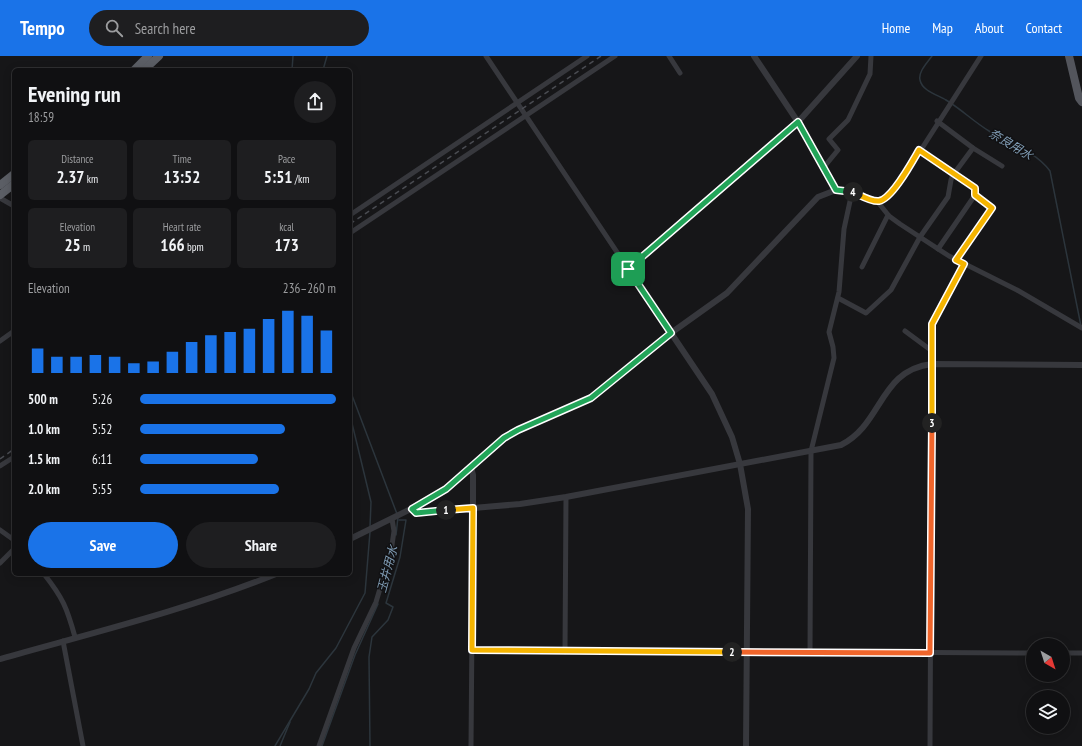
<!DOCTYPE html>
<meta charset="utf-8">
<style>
:root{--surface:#101012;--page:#1e1e20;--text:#f1f3f6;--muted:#9c9d9f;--line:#303032;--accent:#1a73e8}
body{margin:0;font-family:"PT Sans Narrow","Noto Sans JP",sans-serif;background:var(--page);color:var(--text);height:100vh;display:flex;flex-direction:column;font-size:15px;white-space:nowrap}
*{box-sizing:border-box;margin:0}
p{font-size:13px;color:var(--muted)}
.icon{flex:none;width:22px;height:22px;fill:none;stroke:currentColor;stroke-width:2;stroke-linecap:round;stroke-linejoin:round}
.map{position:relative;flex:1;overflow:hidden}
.panel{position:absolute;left:12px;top:12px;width:340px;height:508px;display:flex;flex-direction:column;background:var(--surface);border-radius:6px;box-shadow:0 2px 10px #0003,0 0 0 1px var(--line)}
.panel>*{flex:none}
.needle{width:26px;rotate:141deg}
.controls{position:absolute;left:1026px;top:582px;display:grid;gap:8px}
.controls a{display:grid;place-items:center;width:44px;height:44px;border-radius:50%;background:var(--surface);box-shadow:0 2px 10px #0003,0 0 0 1px var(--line);font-size:20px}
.pin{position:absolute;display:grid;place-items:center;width:34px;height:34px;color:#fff;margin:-17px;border-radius:8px;box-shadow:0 2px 6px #0006}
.km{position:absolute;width:20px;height:20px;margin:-10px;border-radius:50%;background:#222;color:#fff;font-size:11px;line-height:20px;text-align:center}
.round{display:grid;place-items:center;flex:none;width:42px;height:42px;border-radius:21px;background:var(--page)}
.headline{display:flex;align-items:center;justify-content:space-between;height:68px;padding:0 16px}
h1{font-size:22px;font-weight:800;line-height:30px}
.metrics{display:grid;grid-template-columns:repeat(3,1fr);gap:6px;height:68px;padding:4px 16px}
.metrics div{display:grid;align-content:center;border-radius:6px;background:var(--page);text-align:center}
.metrics b{font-size:17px;font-weight:800}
.metrics small{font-size:11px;font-weight:400}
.metrics p{font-size:11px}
.chart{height:112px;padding:8px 16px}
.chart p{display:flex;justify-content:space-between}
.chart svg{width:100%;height:72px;margin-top:4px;stroke:var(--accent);stroke-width:6}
.button{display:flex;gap:8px;margin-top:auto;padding:8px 16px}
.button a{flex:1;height:46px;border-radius:24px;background:var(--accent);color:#fff;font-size:16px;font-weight:800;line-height:46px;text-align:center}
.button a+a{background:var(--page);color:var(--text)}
ul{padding:0 16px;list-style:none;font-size:13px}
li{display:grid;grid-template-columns:64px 48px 1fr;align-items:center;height:30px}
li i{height:10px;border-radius:5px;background:var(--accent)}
header{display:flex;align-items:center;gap:24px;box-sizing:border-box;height:56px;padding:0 20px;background:var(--accent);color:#fff}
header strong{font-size:19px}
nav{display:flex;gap:22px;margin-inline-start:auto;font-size:14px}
.search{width:280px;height:36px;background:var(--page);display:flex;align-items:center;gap:10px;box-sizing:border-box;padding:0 14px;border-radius:22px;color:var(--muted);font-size:15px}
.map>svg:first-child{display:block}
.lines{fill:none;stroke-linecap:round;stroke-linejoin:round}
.stream{stroke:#2c353c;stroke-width:1.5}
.minor{stroke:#37383d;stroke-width:5}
.tertiary{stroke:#37383d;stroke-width:6}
.primary{stroke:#53555c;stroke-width:8}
.trunk{stroke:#5b5e65;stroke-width:8}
.rail{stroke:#4a4c52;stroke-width:1.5;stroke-dasharray:5 4;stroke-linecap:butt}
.split-1-casing{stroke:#fff;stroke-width:8}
.split-2-casing{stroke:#fff;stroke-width:8}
.split-3-casing{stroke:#fff;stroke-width:8}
.split-4-casing{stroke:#fff;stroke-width:8}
.split-5-casing{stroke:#fff;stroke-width:8}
.split-1{stroke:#22a559;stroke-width:5}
.split-2{stroke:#f5b400;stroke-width:5}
.split-3{stroke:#f0652b;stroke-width:5}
.split-4{stroke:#f5b400;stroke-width:5}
.split-5{stroke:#22a559;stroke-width:5}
.labels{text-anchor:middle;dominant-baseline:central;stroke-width:3;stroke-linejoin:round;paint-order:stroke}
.water-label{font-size:12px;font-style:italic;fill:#7f9bb3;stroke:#111113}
</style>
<header>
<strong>Tempo</strong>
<div class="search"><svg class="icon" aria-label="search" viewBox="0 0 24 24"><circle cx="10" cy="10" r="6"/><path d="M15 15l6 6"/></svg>Search here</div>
<nav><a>Home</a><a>Map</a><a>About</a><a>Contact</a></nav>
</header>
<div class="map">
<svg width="1082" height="690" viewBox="0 0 1082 690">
<rect width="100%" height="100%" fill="#161618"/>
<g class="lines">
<g class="stream">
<path d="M932,0C927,7 918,16 920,24C922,35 938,39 946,44C961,53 974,66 989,75C1009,87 1035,95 1050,115L1081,270"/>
<path d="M292,14L293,0"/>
<path d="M323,14L327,0"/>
<path d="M350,334L397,458"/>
<path d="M350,359L371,446L370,471"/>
<path d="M396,479L398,461"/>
<path d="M383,532L392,501"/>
<path d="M275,690L309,633L316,617L336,592L365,537L370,476"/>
<path d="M280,690L290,666"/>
<path d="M322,690L355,599L378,548"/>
<path d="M370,690L369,601L372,581L388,564L393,551L386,547L400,501L406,464H399"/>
</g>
<g class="minor">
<path d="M486,0L671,277"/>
<path d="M669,0L680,17"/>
<path d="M981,0L903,122L883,144L877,145L889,160L900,168L949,200L1017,234L1082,272"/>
<path d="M973,92L1002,110"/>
<path d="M919,94L953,119L973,92L937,65"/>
<path d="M824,111L838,94L829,83L848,64L870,18L871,0"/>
<path d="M0,142L14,150"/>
<path d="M350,159L587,0"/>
<path d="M350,177L615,0"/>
<path d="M956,204L992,152L975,139"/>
<path d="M862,211L888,159"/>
<path d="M838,242L866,257L891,234L920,181L948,141L951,124L953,119L975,132V139L938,193"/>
<path d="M905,275L932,295"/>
<path d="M0,285L14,275"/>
<path d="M0,410L14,401"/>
<path d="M0,474L14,484"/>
<path d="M0,507L14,493"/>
<path d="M44,518C63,542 67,552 75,581"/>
<path d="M63,585L83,690"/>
<path d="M472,594L1033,597"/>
<path d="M565,596L566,441"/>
<path d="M810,597L811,395L834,302L833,291L829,276L839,236L844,173L852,136"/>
<path d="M1063,597H1082"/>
<path d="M319,690L354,592L376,546L391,496L394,475L392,463"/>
<path d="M471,690L473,452"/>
<path d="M930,690L932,267L964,208"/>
</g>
<g class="tertiary">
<path d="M754,0L798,66L836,134"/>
<path d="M628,213L798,66L857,0"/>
<path d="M671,277L712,338L732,381L740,408L748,453L746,690"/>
<path d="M471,411L473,419V452"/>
<path d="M412,453L416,457L520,448L566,441L841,389C883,368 879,314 932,308L1082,309"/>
<path d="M350,483L429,444L446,433L504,383L518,374L591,342L671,277L727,237L818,141L836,134L852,136L877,145"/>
<path d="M0,603C92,577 187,554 276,518"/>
</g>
<path class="primary" d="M1069,0L1079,42L1082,46"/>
<g class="trunk">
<path d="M134,14L148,0"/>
<path d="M144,14L159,0"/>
<path d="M0,129L14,118"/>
<path d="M0,139L14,128"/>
</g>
<g class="rail">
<path d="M350,168L601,0"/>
<path d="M0,403L14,393"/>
</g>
</g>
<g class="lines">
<g class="split-1-casing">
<path id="split-1" d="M446,454L416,457L412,453L446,433L504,382L518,374L591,342L671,277L628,213"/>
</g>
<g class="split-2-casing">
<path id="split-2" d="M446,454L473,452L472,594L732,596"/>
</g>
<g class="split-3-casing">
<path id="split-3" d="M732,596L930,597L932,367"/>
</g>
<g class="split-4-casing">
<path id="split-4" d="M853,136C860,139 871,146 879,145C892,143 912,106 919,94L975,132V139L992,152L956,204L964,208L932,268V367"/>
</g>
<g class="split-5-casing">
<path id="split-5" d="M628,213L798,66L836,134L853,136"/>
</g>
<use href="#split-1" class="split-1"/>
<use href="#split-2" class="split-2"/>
<use href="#split-3" class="split-3"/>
<use href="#split-4" class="split-4"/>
<use href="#split-5" class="split-5"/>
</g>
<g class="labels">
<g class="water-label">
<text transform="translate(1011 88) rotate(31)">奈良用水</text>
<text transform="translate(387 513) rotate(-75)">玉井用水</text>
</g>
</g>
</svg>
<div class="controls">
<a><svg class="needle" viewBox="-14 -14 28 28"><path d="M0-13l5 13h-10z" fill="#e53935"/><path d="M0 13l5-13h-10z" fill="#9c9d9f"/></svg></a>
<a><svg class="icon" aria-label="layers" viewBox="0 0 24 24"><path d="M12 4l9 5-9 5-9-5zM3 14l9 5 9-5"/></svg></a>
</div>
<div class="pin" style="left:628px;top:213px;background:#1e9e55"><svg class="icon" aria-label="arrive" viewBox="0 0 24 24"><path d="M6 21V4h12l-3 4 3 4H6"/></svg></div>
<b class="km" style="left:446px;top:454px">1</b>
<b class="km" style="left:732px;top:596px">2</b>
<b class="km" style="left:932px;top:367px">3</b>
<b class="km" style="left:853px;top:136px">4</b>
<section class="panel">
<div class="headline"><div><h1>Evening run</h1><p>18:59</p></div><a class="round"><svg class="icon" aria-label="share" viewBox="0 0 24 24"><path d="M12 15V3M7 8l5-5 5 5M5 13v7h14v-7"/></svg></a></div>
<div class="metrics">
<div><p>Distance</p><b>2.37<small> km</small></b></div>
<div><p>Time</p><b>13:52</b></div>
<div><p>Pace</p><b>5:51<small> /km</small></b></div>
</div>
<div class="metrics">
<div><p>Elevation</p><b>25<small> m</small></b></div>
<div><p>Heart rate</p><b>166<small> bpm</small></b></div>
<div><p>kcal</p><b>173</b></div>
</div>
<div class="chart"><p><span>Elevation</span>236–260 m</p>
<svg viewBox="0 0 160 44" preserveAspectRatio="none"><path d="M5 44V29M15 44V34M25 44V34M35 44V33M45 44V34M55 44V38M65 44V37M75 44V31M85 44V25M95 44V21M105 44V19M115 44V17M125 44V11M135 44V6M145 44V9M155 44V18"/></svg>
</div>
<ul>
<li><b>500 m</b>5:26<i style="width:100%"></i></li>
<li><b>1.0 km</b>5:52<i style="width:74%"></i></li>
<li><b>1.5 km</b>6:11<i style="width:60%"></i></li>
<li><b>2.0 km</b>5:55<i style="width:71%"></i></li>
</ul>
<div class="button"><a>Save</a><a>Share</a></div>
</section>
</div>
